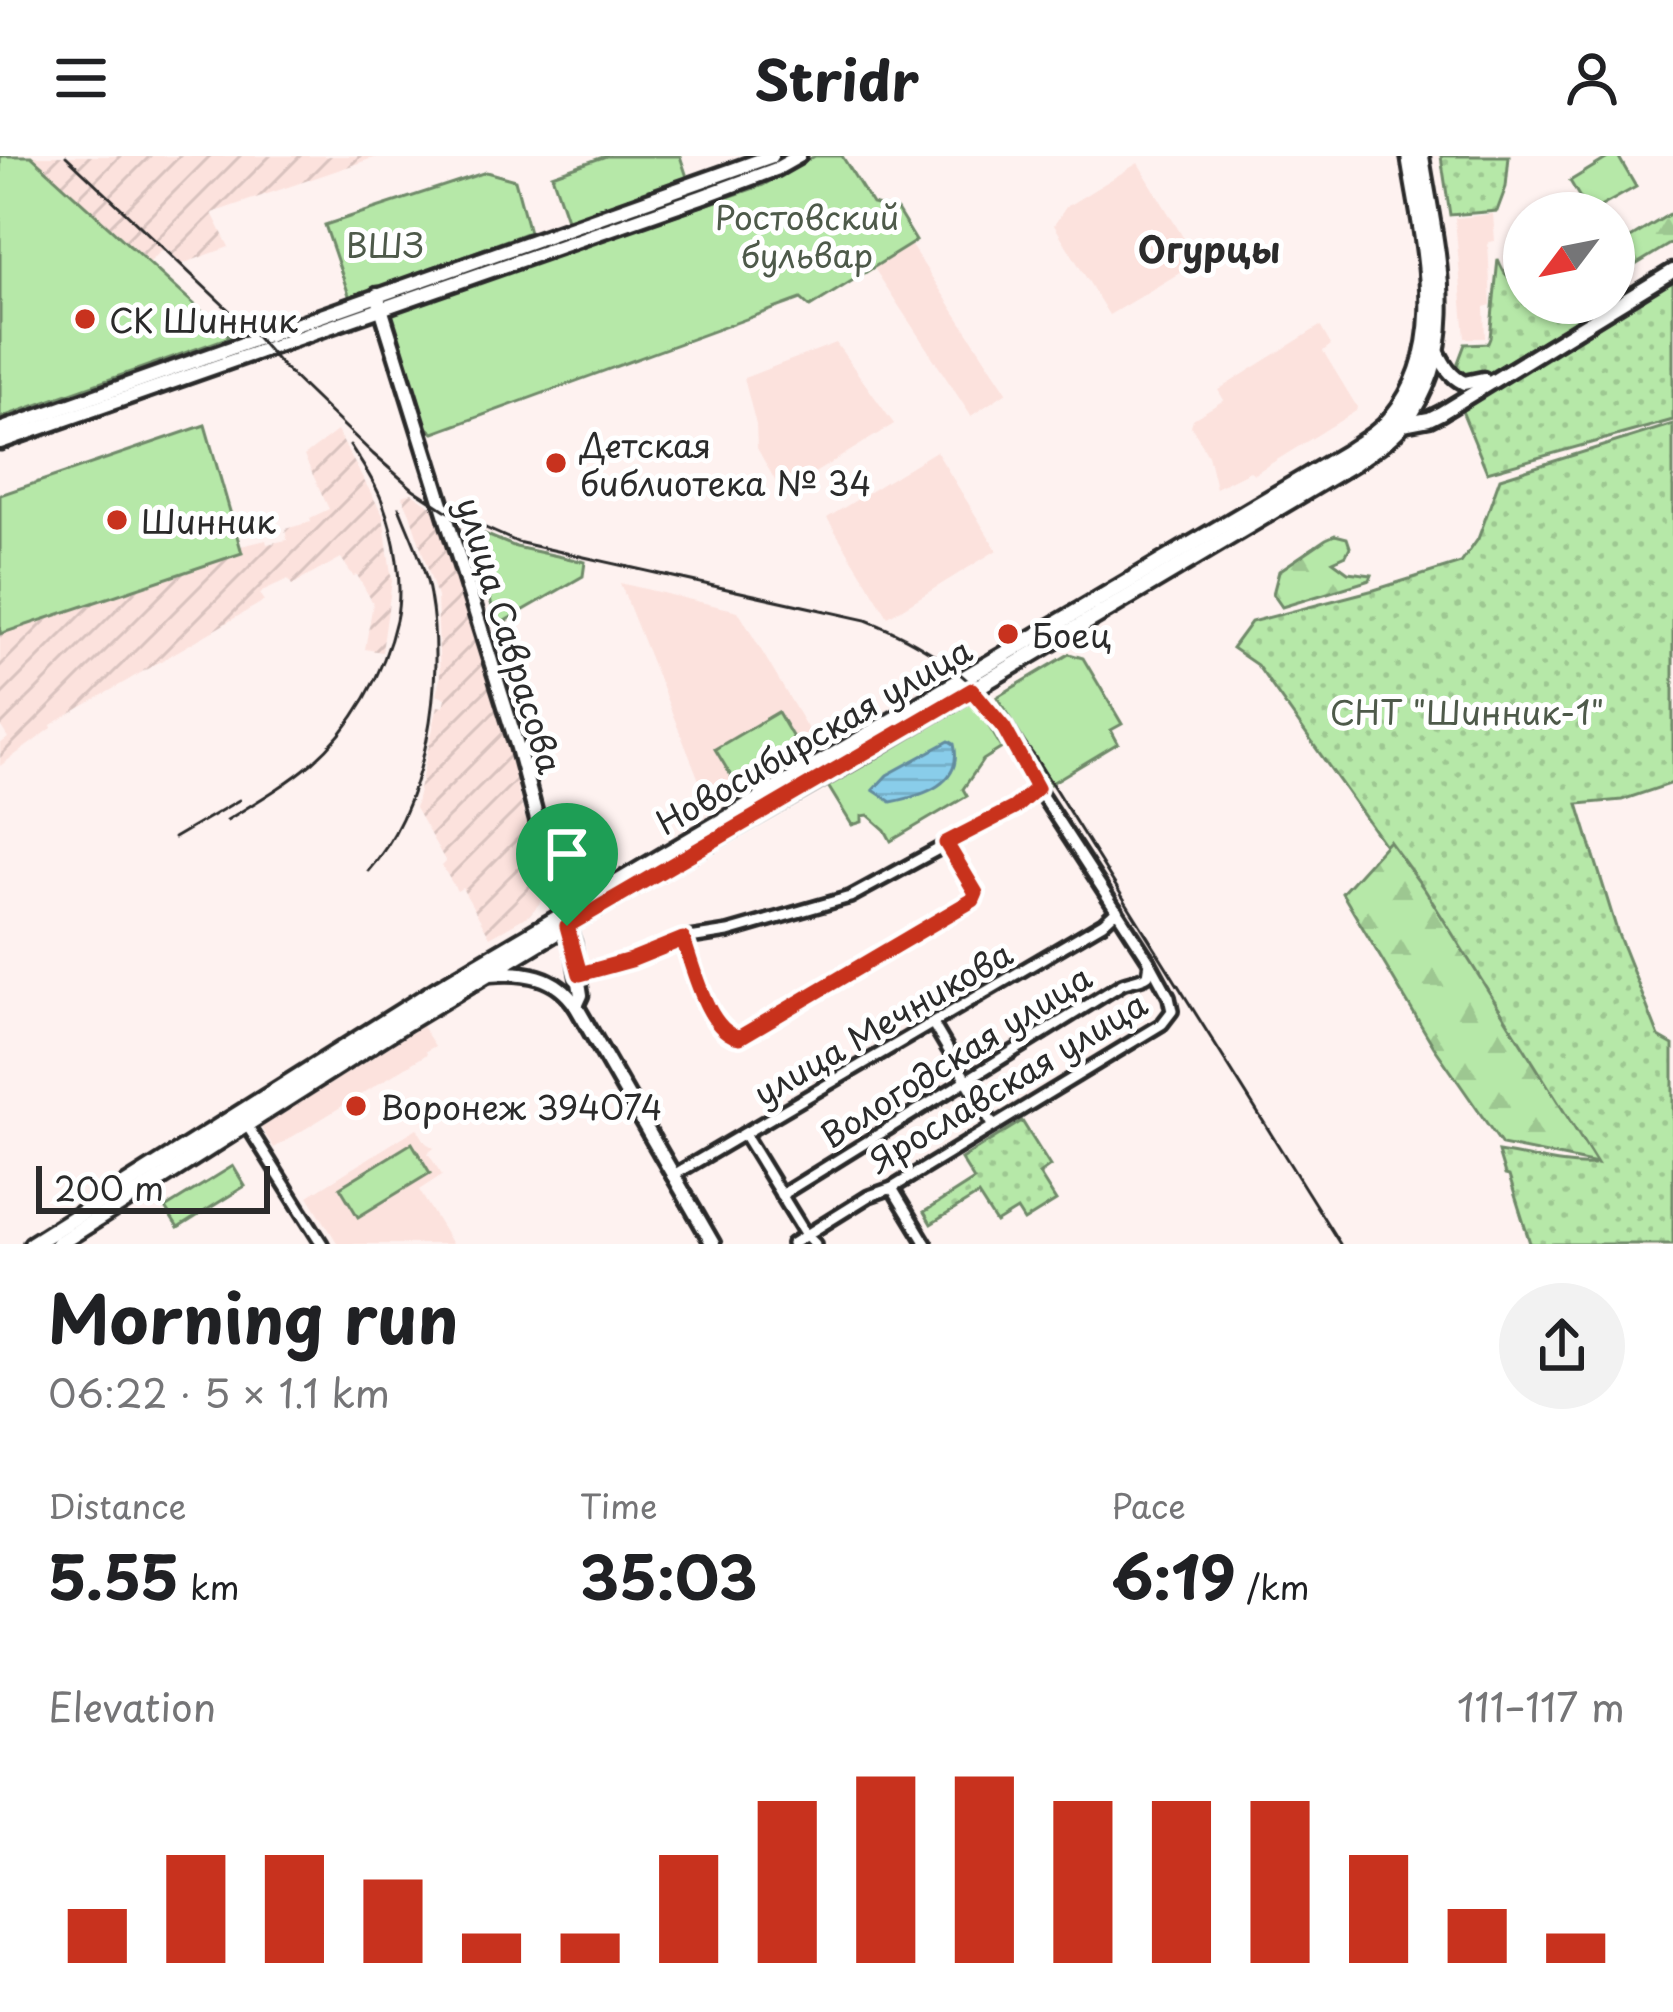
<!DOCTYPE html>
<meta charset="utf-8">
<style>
:root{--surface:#fff;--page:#f2f2f2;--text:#202124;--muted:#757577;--accent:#c8321e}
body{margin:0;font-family:"Playpen Sans",sans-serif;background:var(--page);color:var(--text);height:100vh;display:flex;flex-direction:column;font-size:45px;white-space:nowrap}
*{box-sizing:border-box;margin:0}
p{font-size:39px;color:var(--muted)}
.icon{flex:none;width:66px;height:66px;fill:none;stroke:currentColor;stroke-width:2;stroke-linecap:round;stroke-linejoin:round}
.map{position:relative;height:1088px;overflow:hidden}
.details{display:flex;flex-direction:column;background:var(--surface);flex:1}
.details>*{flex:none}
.needle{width:78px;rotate:238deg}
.fabs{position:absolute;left:1503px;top:36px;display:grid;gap:24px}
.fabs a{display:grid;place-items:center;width:132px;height:132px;border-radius:50%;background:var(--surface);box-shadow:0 3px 9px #0004;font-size:60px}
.scale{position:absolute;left:36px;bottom:30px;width:234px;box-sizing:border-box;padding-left:12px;border:6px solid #2b2b2b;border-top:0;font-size:33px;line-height:42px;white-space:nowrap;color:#2b2b2b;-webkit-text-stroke:9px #fff;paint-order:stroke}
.pin{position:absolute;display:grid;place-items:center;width:102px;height:102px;color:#fff;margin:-123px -51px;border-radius:50% 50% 50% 0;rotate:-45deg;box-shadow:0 0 12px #0007}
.pin .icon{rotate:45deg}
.round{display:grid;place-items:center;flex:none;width:126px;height:126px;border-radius:63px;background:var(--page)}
.summary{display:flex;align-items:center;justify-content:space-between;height:204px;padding:0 48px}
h1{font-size:66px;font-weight:700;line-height:90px}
.figures{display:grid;grid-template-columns:repeat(3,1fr);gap:18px;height:204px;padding:12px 48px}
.figures div{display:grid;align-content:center}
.figures b{font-size:60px;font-weight:700}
.figures small{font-size:33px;font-weight:400}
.figures p{font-size:33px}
.chart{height:336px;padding:24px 48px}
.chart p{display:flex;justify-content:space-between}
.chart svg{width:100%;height:216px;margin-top:12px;stroke:var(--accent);stroke-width:6}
header{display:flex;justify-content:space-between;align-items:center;height:156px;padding:0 48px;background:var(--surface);font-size:54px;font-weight:700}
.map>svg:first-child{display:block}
.built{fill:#fce2dd}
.industrial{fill:url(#industrial-furrows)}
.grass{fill:url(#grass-dots);stroke:#708a6a;stroke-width:3}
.forest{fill:url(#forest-firs);stroke:#708a6a;stroke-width:3}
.park{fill:#b6e8a8;stroke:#708a6a;stroke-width:3}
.water{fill:url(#water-rules);stroke:#638c9e;stroke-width:3}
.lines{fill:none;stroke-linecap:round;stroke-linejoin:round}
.minor-casing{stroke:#2b2b2b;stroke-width:18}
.tertiary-casing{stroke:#2b2b2b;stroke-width:21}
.secondary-casing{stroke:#2b2b2b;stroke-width:22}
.minor{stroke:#fff;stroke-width:9}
.tertiary{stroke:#fff;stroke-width:12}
.secondary{stroke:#fff;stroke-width:14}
.rail{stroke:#2b2b2b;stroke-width:3}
.route-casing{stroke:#fff;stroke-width:24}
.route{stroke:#c8321e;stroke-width:15}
.poi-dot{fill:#c8321e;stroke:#fff;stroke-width:4.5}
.labels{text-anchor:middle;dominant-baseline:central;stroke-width:10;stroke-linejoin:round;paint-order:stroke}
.park-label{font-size:33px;fill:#4e5a4a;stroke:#fff}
.poi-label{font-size:33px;fill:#2b2b2b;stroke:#fff;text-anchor:start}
.street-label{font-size:33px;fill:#2b2b2b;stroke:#fff}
.neighbourhood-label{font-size:36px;font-weight:bold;fill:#2b2b2b;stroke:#fff}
</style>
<header><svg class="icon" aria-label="menu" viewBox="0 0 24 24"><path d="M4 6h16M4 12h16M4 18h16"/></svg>Stridr<svg class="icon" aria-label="person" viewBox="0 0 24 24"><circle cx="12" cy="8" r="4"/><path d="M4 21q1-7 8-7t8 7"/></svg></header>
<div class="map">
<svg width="1673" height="1088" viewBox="0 0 1673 1088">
<defs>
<pattern id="industrial-furrows" width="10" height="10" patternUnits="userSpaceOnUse" patternTransform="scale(3)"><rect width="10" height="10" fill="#fce2dd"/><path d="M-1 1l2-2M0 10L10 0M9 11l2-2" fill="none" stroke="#d8c2be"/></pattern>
<pattern id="grass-dots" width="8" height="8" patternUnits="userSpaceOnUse" patternTransform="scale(3)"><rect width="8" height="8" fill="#b6e8a8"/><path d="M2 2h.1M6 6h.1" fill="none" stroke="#9dc791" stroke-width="1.8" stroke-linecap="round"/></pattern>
<pattern id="forest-firs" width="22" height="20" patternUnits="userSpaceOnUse" patternTransform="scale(3)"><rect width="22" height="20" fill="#b6e8a8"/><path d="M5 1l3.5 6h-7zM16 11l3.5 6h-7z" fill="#9dc791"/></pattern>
<pattern id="water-rules" width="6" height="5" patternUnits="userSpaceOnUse" patternTransform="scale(3)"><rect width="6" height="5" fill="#89cdea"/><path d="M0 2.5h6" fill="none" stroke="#76b0c9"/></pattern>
</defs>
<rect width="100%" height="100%" fill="#fef2f0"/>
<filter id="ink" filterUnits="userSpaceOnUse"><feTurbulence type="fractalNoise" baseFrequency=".00833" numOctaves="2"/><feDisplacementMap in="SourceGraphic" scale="24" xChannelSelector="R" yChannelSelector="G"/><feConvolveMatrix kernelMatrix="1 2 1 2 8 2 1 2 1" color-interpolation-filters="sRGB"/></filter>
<g filter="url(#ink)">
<g class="built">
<path d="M1138,7L1198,106L1109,159L1054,69L1066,51Z"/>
<path d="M1493,58L1495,85L1488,86L1491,149L1484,151L1485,182H1465L1455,62Z"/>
<path d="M910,88L1007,236L971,260L874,112Z"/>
<path d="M1320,170L1331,189L1323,195L1357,251L1356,255L1254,318L1250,315L1216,332L1208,299L1191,270L1193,263L1224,244L1218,234Z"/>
<path d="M836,187L894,268L782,337L757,292L756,269L744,222Z"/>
<path d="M936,295L997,394L888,461L827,362Z"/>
<path d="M620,427L738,455L816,587L709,649Z"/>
<path d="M422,870L435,890L426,895L427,898L274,992L261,972Z"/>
<path d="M417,972L426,987L434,992L428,997L442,1019L419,1034L452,1088H338L308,1040Z"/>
</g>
<g class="industrial">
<path d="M31,0H379L212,57L229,91L182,108L165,91L150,106Z"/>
<path d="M337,275L383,359L392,425L382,496L365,493L373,447L357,419L353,420L341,402L292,429L288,423L264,434L260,439L264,445L51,569L52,572L45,577L0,610V588L8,582L0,569V478L242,397L241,390L266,384L267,388L287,384L285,373L311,366L310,362L329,353L304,300Z"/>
<path d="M412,337L434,352L520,627L517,633L525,661L550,730V736L529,759L490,781L462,732L457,735L442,710L446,706L415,652L438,550L443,551L445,542L436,539L440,523L437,441L410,358L402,340Z"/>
</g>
<g class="grass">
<path d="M1441,0H1509L1506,31L1497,55L1450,59Z"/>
<path d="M1498,103C1504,118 1508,126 1524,128V147H1577L1585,159L1487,218L1471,222L1456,212L1465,188L1488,187L1490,182Z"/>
<path d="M1673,123V264L1487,316L1460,250Z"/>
<path d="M1673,268V627L1622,644L1578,648L1618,778L1659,881L1673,889V1088H1533L1530,1087L1509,1020L1505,1019L1498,996C1530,1000 1562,1011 1593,1009L1421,740L1257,509L1232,492L1251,466L1374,434L1461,407L1478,383L1500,322Z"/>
<path d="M1022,965L1050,1010L1039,1018L1056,1045L1024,1065L1017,1054L996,1067L978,1039L931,1068L924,1056L974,1024L961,1003Z"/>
</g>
<g class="forest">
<path d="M1673,56V86L1614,122V92Z"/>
<path d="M1335,379L1347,382L1350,391L1346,399L1333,405L1348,416L1372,419L1370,424L1282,451L1273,438L1279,415L1326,383Z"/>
<path d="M1389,685L1425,734L1597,1008L1502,989L1434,891L1342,737Z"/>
</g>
<g class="park">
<path d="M0,0H31L230,181L0,262Z"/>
<path d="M606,0H680L689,27L569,69L552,19Z"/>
<path d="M815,0H842L872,48L897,54L916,85L810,151L801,143L434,277L424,269L391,161L393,156L763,29Z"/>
<path d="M1611,0H1618L1636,31L1589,57L1570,25Z"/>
<path d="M486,16L515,24L529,76L350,142L325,69Z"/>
<path d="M205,269L242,397L0,478V339Z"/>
<path d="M467,371L516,391L585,406L583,420L498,469Z"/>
<path d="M1069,498L1083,502L1122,568L1111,574L1118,587L1050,628L997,541Z"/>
<path d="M973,544L1002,592L983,604L963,633L967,640L891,685L885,674L868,659L862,660V666L852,669L828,630Z"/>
<path d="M778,556L796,587L733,623L715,593Z"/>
<path d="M412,987L430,1017L358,1061L340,1031Z"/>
<path d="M233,1010L245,1030L178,1072L165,1052Z"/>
</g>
<path class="water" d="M949,585L954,588C964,628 922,640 891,646L873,634L887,619Z"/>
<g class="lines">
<g class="minor-casing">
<g id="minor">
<path d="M683,783C693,810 708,878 740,881L973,744L976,737L947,687"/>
<path d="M580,818L630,804L683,783L728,776L850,741L1014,652L1037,632"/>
<path d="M933,868L993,969"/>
<path d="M245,966L322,1088"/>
<path d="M744,978L806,1079L815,1088"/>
<path d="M672,1020L1103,767L1117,754"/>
<path d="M892,1032L926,1088"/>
<path d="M781,1039L1122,828C1131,824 1141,824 1148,819L1150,806"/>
<path d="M792,1088L869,1040L892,1032L1162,868L1172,855L1169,841L1150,806L1037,632L1004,571L972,534"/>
</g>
</g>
<g class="tertiary-casing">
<g id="tertiary">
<path d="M377,139L518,592L562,758L573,787L581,839L576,850L713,1088"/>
<path d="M1437,195C1444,209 1450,220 1464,227L1483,223"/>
<path d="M1403,268L1429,263L1441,257L1673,115"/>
<path d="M0,274L772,0"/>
<path d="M0,286L701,41L776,13L799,0"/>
<path d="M490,818C524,815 556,819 576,850"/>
</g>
</g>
<g class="secondary-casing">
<g id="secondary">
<path d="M32,1088L437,833L1346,297C1362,286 1379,277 1391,262C1453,189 1422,85 1409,0"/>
<path d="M58,1088L406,867L621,737L863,599L1354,307C1372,294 1392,283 1405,265C1465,188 1434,87 1421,0"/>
</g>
</g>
<use href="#minor" class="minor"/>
<use href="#tertiary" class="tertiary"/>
<use href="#secondary" class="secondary"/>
<g class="rail">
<path d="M66,0L252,176L283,211L373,298L413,333L445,354L517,386L866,464C945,495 986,535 1035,601L1340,1088"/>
<path d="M227,664C256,646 286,629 312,607C353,571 384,518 396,464C404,427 395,380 382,345C375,326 361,306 350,289"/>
<path d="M174,682L239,644"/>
<path d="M368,715C427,649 445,524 430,439C425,409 410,379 399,351"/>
</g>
</g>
</g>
<g class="lines" filter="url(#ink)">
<g class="route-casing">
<path id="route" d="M972,534L1004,572L1037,632L1014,652L946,687L976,737L973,744L740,881C708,878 693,810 683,783L631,804L580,818L567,770Z"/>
</g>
<use href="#route" class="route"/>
</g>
<g class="poi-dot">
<circle cx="85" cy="163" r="12"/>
<circle cx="556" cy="307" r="12"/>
<circle cx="117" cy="364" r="12"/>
<circle cx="1008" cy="478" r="12"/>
<circle cx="356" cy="950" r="12"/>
</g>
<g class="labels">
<g class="park-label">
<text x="807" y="60">Ростовский<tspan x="807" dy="38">бульвар</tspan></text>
<text x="385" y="88">ВШЗ</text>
<text x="1467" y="555">СНТ "Шинник-1"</text>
</g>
<g class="poi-label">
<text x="109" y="163">СК Шинник</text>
<text x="580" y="288">Детская<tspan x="580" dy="38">библиотека № 34</tspan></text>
<text x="141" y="364">Шинник</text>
<text x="1032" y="478">Боец</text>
<text x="380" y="950">Воронеж 394074</text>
</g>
<g class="street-label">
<text transform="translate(511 479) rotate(73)">улица Саврасова</text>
<text transform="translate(813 579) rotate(-30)">Новосибирская улица</text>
<text transform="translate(882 866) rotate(-30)">улица Мечникова</text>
<text transform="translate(955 899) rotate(-32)">Вологодская улица</text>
<text transform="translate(1007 925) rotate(-31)">Ярославская улица</text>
</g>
<g class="neighbourhood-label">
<text x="1209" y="92">Огурцы</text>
</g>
</g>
</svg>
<div class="fabs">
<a><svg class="needle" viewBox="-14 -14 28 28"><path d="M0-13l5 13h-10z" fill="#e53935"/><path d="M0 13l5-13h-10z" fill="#757577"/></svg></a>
</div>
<div class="scale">200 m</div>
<div class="pin" style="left:567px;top:770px;background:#1e9e55"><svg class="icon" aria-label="arrive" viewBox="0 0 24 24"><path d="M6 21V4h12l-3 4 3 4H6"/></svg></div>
</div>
<section class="details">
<div class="summary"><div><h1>Morning run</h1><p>06:22 · 5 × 1.1 km</p></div><a class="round"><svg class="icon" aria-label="share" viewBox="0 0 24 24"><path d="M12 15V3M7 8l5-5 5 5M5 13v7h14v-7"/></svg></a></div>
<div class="figures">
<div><p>Distance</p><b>5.55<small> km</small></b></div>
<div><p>Time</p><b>35:03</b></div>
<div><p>Pace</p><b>6:19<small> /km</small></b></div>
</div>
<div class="chart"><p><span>Elevation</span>111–117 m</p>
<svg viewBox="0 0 160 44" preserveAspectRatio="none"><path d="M5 44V33M15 44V22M25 44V22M35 44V27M45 44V38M55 44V38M65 44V22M75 44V11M85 44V6M95 44V6M105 44V11M115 44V11M125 44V11M135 44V22M145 44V33M155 44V38"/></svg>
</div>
</section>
